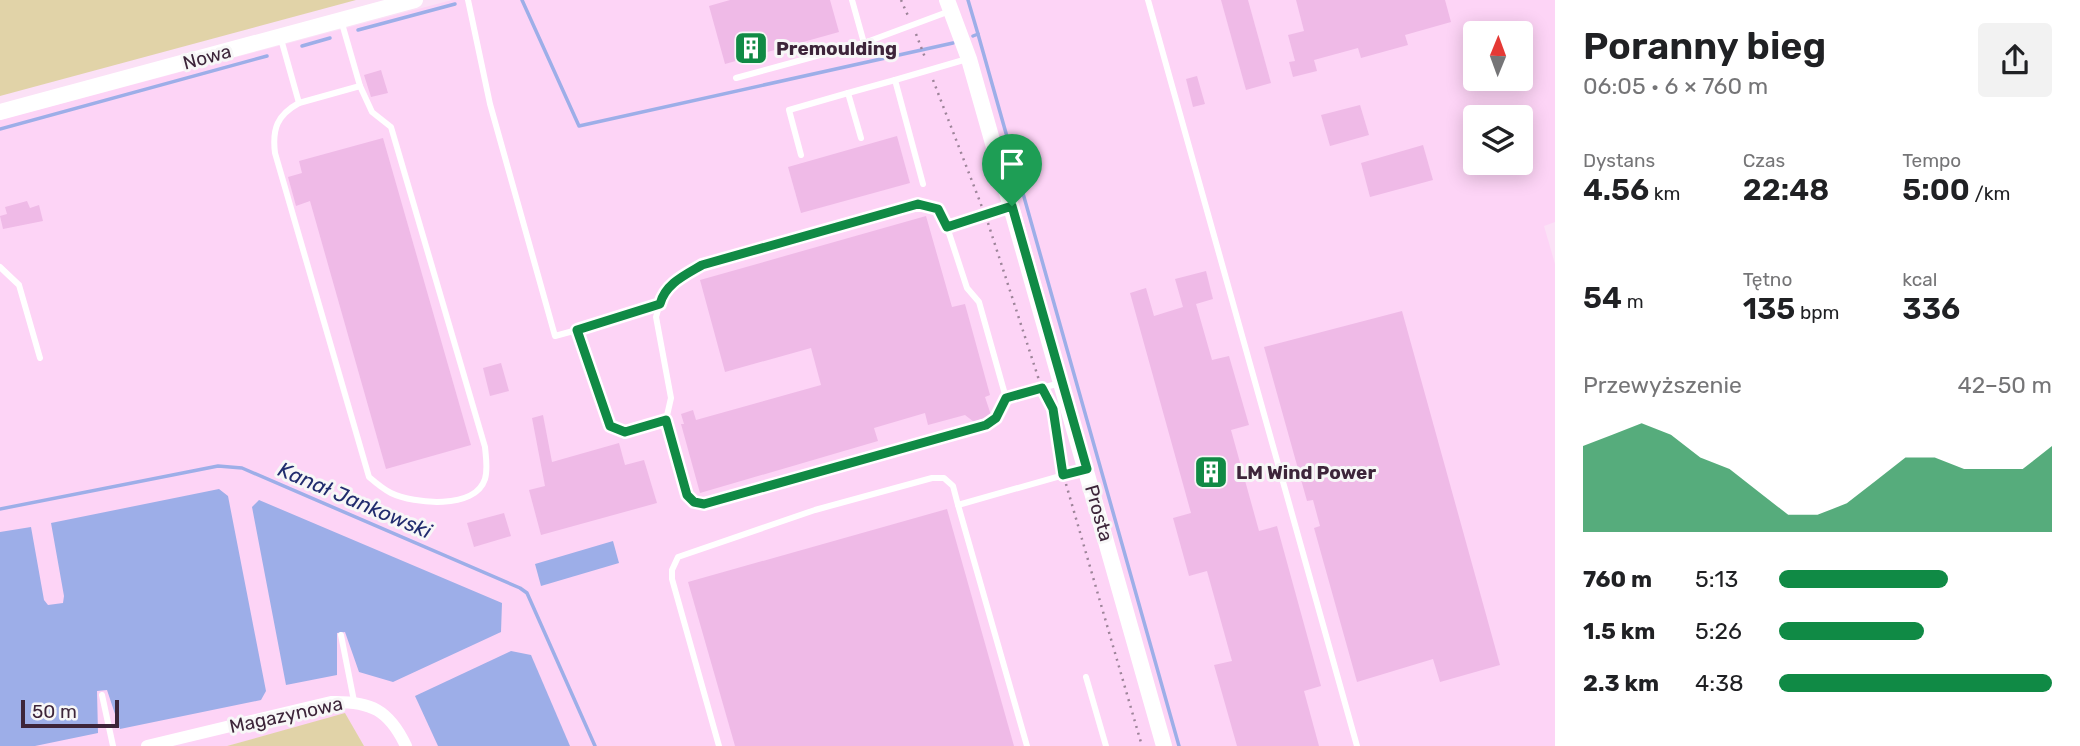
<!DOCTYPE html>
<html lang="pl">
<meta charset="utf-8">
<style>
:root{--surface:#fff;--page:#f2f2f2;--text:#202124;--muted:#757577;--accent:#108a45}
body{margin:0;font-family:Rubik,sans-serif;background:var(--page);color:var(--text);height:100vh;display:flex;flex-direction:column;font-size:26px;white-space:nowrap}
*{box-sizing:border-box;margin:0}
p{font-size:23px;color:var(--muted)}
.icon{flex:none;width:38px;height:38px;fill:none;stroke:currentColor;stroke-width:2;stroke-linecap:round;stroke-linejoin:round}
.map{position:relative;flex:1;overflow:hidden}
.side{display:flex;flex-direction:column;background:var(--surface);width:525px}
.side>*{flex:none}
.needle{width:46px;rotate:1deg}
.buttons{position:absolute;left:1463px;top:21px;display:grid;gap:14px}
.buttons a{display:grid;place-items:center;width:70px;height:70px;border-radius:7px;background:var(--surface);box-shadow:0 4px 18px #0003;font-size:35px}
.scale{position:absolute;left:21px;bottom:18px;width:98px;box-sizing:border-box;padding-left:7px;border:4px solid #3d253a;border-top:0;font-size:19px;line-height:24px;white-space:nowrap;color:#3d253a;-webkit-text-stroke:5px #f7f7f7;paint-order:stroke}
.pin{position:absolute;display:grid;place-items:center;width:60px;height:60px;color:#fff;margin:-72px -30px;border-radius:50% 50% 50% 0;rotate:-45deg;box-shadow:0 0 7px #0007}
.pin .icon{rotate:45deg}
.round{display:grid;place-items:center;flex:none;width:74px;height:74px;border-radius:7px;background:var(--page)}
.head{display:flex;align-items:center;justify-content:space-between;height:119px;padding:0 28px}
h1{font-size:38px;font-weight:600;line-height:52px}
.stats{display:grid;grid-template-columns:repeat(3,1fr);gap:10px;height:119px;padding:7px 28px}
.stats div{display:grid;align-content:center}
.stats b{font-size:30px;font-weight:600}
.stats small{font-size:19px;font-weight:400}
.stats p{font-size:19px}
.chart{height:196px;padding:14px 28px}
.chart p{display:flex;justify-content:space-between}
.chart svg{width:100%;height:126px;margin-top:7px;fill:var(--accent);opacity:.7}
ul{padding:0 28px;list-style:none;font-size:23px}
li{display:grid;grid-template-columns:112px 84px 1fr;align-items:center;height:52px}
li i{height:18px;border-radius:9px;background:var(--accent)}
main{display:flex;flex:1;min-height:0}
.map>svg:first-child{display:block}
.built{fill:#fdd4f6;fill-rule:evenodd}
.green{fill:#e1d3a8}
.water{fill:#9daee8}
.lines{fill:none;stroke-linecap:round;stroke-linejoin:round}
.stream{stroke:#9daee8;stroke-width:3.5}
.building{fill:#efbae7}
.path{stroke:#9d8499;stroke-width:2.5;stroke-dasharray:2 5;stroke-linecap:butt}
.service{stroke:#fff;stroke-width:6}
.minor{stroke:#fff;stroke-width:12}
.tertiary{stroke:#fff;stroke-width:16}
.route-casing{stroke:#fff;stroke-width:14}
.route{stroke:#108a45;stroke-width:9}
.labels{text-anchor:middle;dominant-baseline:central;stroke-width:6;stroke-linejoin:round;paint-order:stroke}
.poi-label{font-size:19px;font-weight:bold;fill:#3d253a;stroke:#f7f7f7;text-anchor:start}
.street-label{font-size:19px;fill:#3d253a;stroke:#f7f7f7}
.water-label{font-size:21px;font-style:italic;fill:#212c6e;stroke:#f7f7f7}
</style>
<main>
<div class="map">
<svg width="1555" height="746" viewBox="0 0 1555 746">
<rect width="100%" height="100%" fill="#fbe1f6"/>
<path class="built" d="M452,0H1555V222L1544,226L1555,264V746H364L345,714L227,746H0V120ZM1475,33H1521V79H1475ZM1475,117H1521V163H1475Z"/>
<g class="green">
<path d="M0,0H356L0,96Z"/>
<path d="M345,713L364,746H227Z"/>
</g>
<g class="water">
<path d="M219,489L228,496L266,691L261,700L120,729L107,690L97,691L98,733L35,746H0V532L31,527L44,600L48,605L63,603L64,596L51,523Z"/>
<path d="M259,500L502,603L501,632L393,682L359,672L345,632L337,633V675L286,685L252,507Z"/>
<path d="M613,541L619,563L541,586L535,564Z"/>
<path d="M511,651L531,655L570,746H438L415,696Z"/>
</g>
<g class="lines">
<g class="stream">
<path d="M522,0L579,126L953,43"/>
<path d="M968,0L978,34L973,36"/>
<path d="M358,30L455,4"/>
<path d="M978,34L1179,746"/>
<path d="M302,46L330,38"/>
<path d="M0,129L267,56"/>
<path d="M0,509L218,466L242,468L520,588L527,593L595,746"/>
</g>
</g>
<g class="building">
<path d="M730,0H830L839,32L725,64L709,6Z"/>
<path d="M1221,0H1248L1271,83L1246,90Z"/>
<path d="M1296,0H1445L1451,22L1405,35L1408,45L1361,58L1358,48L1314,60L1317,71L1293,77L1289,62L1295,61L1288,35L1304,31Z"/>
<path d="M381,70L388,93L371,97L364,75Z"/>
<path d="M1197,76L1205,104L1193,107L1186,79Z"/>
<path d="M1360,105L1369,135L1330,146L1321,115Z"/>
<path d="M897,136L910,183L801,213L788,167Z"/>
<path d="M383,138L471,445L386,469L310,201L296,206L288,177L302,173L299,161Z"/>
<path d="M1423,145L1433,180L1370,197L1361,163Z"/>
<path d="M27,201L30,208L39,205L43,221L3,229L0,216L7,214L5,207Z"/>
<path d="M926,216L952,307L965,304L990,395L985,397L991,415L974,422L965,415L928,425L925,413L874,428L878,441L700,493L681,424H684L681,414L693,410L696,420L821,385L811,348L725,372L700,280Z"/>
<path d="M1206,271L1213,299L1196,304L1212,360L1229,356L1249,425L1231,430L1259,531L1277,526L1321,686L1304,691L1319,746H1237L1214,665L1232,661L1207,571L1189,576L1173,518L1191,513L1130,293L1146,288L1154,316L1183,307L1175,279Z"/>
<path d="M1402,311L1500,665L1440,682L1433,659L1357,682L1314,528L1320,526L1313,500L1307,501L1264,347Z"/>
<path d="M501,363L509,391L490,396L483,368Z"/>
<path d="M543,415L552,462L619,443L625,465L644,460L657,503L541,535L529,490L545,486L532,418Z"/>
<path d="M947,509L1014,746H735L688,582Z"/>
<path d="M504,513L511,536L474,547L467,523Z"/>
</g>
<g class="lines">
<g class="path">
<path d="M901,0L909,18"/>
<path d="M916,34L926,60"/>
<path d="M933,80L982,207"/>
<path d="M988,223L1039,380"/>
<path d="M1046,396L1052,409"/>
<path d="M1054,415L1061,467"/>
<path d="M1066,484L1142,746"/>
</g>
<g class="service">
<path d="M468,0L490,104L555,336L577,330L610,426L625,432L666,420"/>
<path d="M852,0L864,43"/>
<path d="M1148,0L1357,746"/>
<path d="M281,39L299,103L360,86L341,20"/>
<path d="M736,78L864,43L950,11"/>
<path d="M299,103C277,115 272,129 275,153L369,477C376,483 383,489 391,493C414,504 475,510 485,479C488,469 486,458 485,447L391,127L372,112L360,86"/>
<path d="M861,138L848,93L895,80"/>
<path d="M801,155L789,110L848,93"/>
<path d="M923,184L895,80L967,59"/>
<path d="M1010,206L947,227L967,288L979,302L1006,398L1060,383"/>
<path d="M947,227L938,209L918,204L702,265L675,280L662,296L656,317L671,398L666,420L687,495L694,502L704,504L986,425L996,418L1006,398"/>
<path d="M0,267L19,285L40,358"/>
<path d="M577,330L660,304"/>
<path d="M341,635L354,701"/>
<path d="M1086,677L1106,746"/>
<path d="M102,695L113,746"/>
<path d="M719,746L672,579V570L678,557L815,510L932,478H944L953,486L958,505"/>
<path d="M1027,746L958,505L1085,469"/>
</g>
<path class="minor" d="M147,746L331,702C371,701 389,710 406,746"/>
<g class="tertiary">
<path d="M947,0L969,59L1164,746"/>
<path d="M0,112L415,0"/>
</g>
</g>
<g class="lines">
<g class="route-casing">
<path id="route" d="M918,204L938,209L947,227L1012,206L1087,469L1063,475L1053,409L1042,388L1006,398L996,418L986,425L704,504L694,502L687,495L666,420L625,432L610,426L577,330L660,304C665,284 685,275 702,265Z"/>
</g>
<use href="#route" class="route"/>
</g>
<defs>
<g id="building-square" transform="scale(1.75)"><rect x="-9" y="-9" width="18" height="18" rx="4" fill="#108a45" stroke="#f7f7f7"/><path d="M-4-6H4V6H1V3H-1V6H-4ZM-2.5-4.3h1.7v1.8h-1.7ZM.8-4.3h1.7v1.8H.8ZM-2.5-1h1.7V.8h-1.7ZM.8-1h1.7V.8H.8Z" fill="#fff"/></g>
</defs>
<g fill-rule="evenodd">
<use href="#building-square" x="751" y="48"/>
<use href="#building-square" x="1211" y="472"/>
</g>
<g class="labels">
<g class="poi-label">
<text x="776" y="48">Premoulding</text>
<text x="1236" y="472">LM Wind Power</text>
</g>
<g class="street-label">
<text transform="translate(207 57) rotate(-15)">Nowa</text>
<text transform="translate(1099 513) rotate(74)">Prosta</text>
<text transform="translate(286 715) rotate(-12)">Magazynowa</text>
</g>
<g class="water-label">
<text transform="translate(355 500) rotate(23)">Kanał Jankowski</text>
</g>
</g>
</svg>
<div class="buttons">
<a><svg class="needle" viewBox="-14 -14 28 28"><path d="M0-13l5 13h-10z" fill="#e53935"/><path d="M0 13l5-13h-10z" fill="#757577"/></svg></a>
<a><svg class="icon" aria-label="layers" viewBox="0 0 24 24"><path d="M12 4l9 5-9 5-9-5zM3 14l9 5 9-5"/></svg></a>
</div>
<div class="scale">50 m</div>
<div class="pin" style="left:1012px;top:206px;background:#1e9e55"><svg class="icon" aria-label="arrive" viewBox="0 0 24 24"><path d="M6 21V4h12l-3 4 3 4H6"/></svg></div>
</div>
<section class="side">
<div class="head"><div><h1>Poranny bieg</h1><p>06:05 · 6 × 760 m</p></div><a class="round"><svg class="icon" aria-label="share" viewBox="0 0 24 24"><path d="M12 15V3M7 8l5-5 5 5M5 13v7h14v-7"/></svg></a></div>
<div class="stats">
<div><p>Dystans</p><b>4.56<small> km</small></b></div>
<div><p>Czas</p><b>22:48</b></div>
<div><p>Tempo</p><b>5:00<small> /km</small></b></div>
</div>
<div class="stats">
<div><b>54<small> m</small></b></div>
<div><p>Tętno</p><b>135<small> bpm</small></b></div>
<div><p>kcal</p><b>336</b></div>
</div>
<div class="chart"><p><span>Przewyższenie</span>42–50 m</p>
<svg viewBox="0 0 160 44" preserveAspectRatio="none"><path d="M0 44V14L10 10L20 6L30 10L40 18L50 22L60 30L70 38L80 38L90 34L100 26L110 18L120 18L130 22L140 22L150 22L160 14V44z"/></svg>
</div>
<ul>
<li><b>760 m</b>5:13<i style="width:62%"></i></li>
<li><b>1.5 km</b>5:26<i style="width:53%"></i></li>
<li><b>2.3 km</b>4:38<i style="width:100%"></i></li>
</ul>
</section>
</main>
